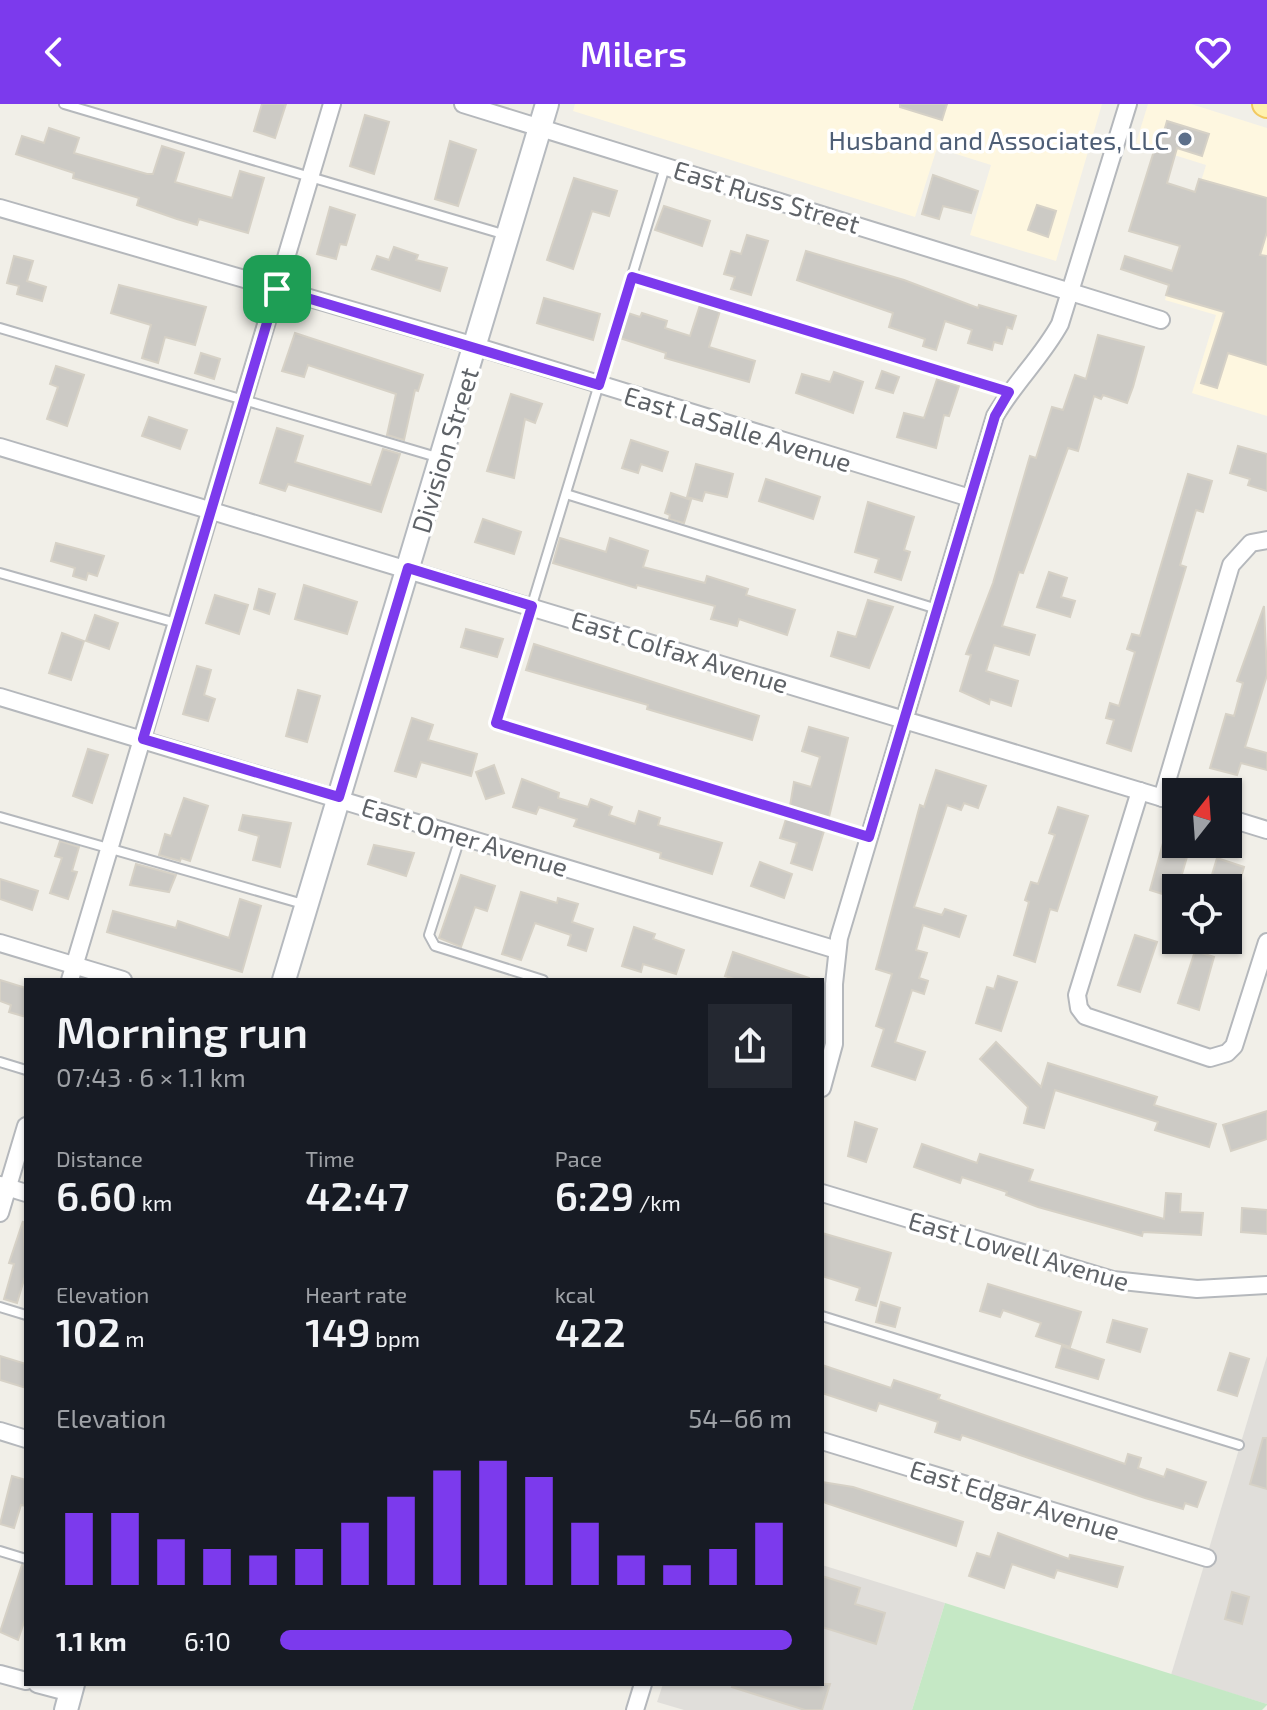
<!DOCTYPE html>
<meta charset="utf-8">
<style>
:root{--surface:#171b24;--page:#242831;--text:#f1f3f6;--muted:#9ea1a6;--accent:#7c3aed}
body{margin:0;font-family:"Exo 2",sans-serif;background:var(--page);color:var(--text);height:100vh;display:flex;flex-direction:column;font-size:30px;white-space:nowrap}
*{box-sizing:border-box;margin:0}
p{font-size:26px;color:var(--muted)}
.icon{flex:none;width:44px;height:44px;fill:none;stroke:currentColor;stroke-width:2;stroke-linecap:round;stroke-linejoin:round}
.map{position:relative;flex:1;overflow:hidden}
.details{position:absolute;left:24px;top:874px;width:800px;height:708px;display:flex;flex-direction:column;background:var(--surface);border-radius:0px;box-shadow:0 2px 6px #0004}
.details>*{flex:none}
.needle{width:52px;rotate:17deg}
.buttons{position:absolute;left:1162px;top:674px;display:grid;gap:16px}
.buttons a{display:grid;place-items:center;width:80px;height:80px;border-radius:0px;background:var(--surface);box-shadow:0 2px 6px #0004;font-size:40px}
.pin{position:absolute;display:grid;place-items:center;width:68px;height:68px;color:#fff;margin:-34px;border-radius:16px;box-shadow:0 4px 12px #0006}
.round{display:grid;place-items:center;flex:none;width:84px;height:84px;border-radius:0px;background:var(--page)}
.headline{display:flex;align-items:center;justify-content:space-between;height:136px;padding:0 32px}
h1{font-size:44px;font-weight:600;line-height:60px}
.metrics{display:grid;grid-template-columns:repeat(3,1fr);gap:12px;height:136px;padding:8px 32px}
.metrics div{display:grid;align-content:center}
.metrics b{font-size:40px;font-weight:600}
.metrics small{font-size:22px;font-weight:400}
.metrics p{font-size:22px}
.chart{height:224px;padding:16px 32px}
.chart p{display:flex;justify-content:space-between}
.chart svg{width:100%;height:144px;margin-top:8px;stroke:var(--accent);stroke-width:6}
ul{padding:0 32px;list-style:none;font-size:26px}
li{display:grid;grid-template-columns:128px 96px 1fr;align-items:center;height:60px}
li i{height:20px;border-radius:10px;background:var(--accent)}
header{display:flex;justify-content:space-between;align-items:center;height:104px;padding:0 32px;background:var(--accent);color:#fff;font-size:36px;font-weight:600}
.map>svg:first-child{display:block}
.commercial{fill:#fef7e0}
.industrial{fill:#e0deda}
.green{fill:#c5e8c5}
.building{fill:#cccac5;stroke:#d6d1c6;stroke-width:2}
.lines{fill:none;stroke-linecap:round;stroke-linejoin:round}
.lane-casing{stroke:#b5b8bc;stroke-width:12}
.street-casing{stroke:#b5b8bc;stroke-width:20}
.secondary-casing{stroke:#b6babf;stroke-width:26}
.primary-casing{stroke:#f2c960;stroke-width:28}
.lane{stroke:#fff;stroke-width:8}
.street{stroke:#fff;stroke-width:16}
.secondary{stroke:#fff;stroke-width:22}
.primary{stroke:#fff2af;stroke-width:24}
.route-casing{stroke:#fff;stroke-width:16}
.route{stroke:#7c3aed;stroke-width:10}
.service-dot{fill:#5c6f8a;stroke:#fff;stroke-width:3}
.labels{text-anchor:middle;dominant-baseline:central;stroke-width:7;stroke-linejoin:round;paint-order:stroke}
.service-label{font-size:26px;fill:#4e5e75;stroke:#fff;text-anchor:end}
.street-label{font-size:26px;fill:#5f6368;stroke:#fff}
</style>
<header><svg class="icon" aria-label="back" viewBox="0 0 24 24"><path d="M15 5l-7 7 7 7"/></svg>Milers<svg class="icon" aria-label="heart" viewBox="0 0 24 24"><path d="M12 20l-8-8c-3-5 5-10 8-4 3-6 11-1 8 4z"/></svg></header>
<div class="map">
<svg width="1267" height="1606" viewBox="0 0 1267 1606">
<rect width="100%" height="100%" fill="#f1efe8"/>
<g class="commercial">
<path d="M575,0H1102L1056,157L970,131L991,61L937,44L915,113L573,7Z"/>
<path d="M1148,0H1191L1267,24V312L1192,289L1216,211L1165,196L1206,61L1136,39Z"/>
</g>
<g class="industrial">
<path d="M1267,1252V1600L1171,1571Z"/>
<path d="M822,1461L945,1499L912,1606H684L657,1598L663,1580H822Z"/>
</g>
<path class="green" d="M945,1499L1267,1600V1601L1262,1606H912Z"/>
<g class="building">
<path d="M262,0H286L275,34L254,27Z"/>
<path d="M900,0H947L942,16L900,3Z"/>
<path d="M365,11L389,18L374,70L350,62Z"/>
<path d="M1167,17L1209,30L1202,52L1177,44L1167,79L1195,88L1199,75L1267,94V128L1260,151L1267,152V261L1228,249L1217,284L1201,279L1224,208L1166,191L1169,181L1121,165L1125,152L1172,167L1180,142L1129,127L1154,47L1158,48Z"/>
<path d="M49,24L79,34L74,49L147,70H153L162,42L184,49L175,78L232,94L240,67L264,74L248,129L199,115L197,121L177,115L137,101L139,94L73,74L74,69L16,50L22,32L44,39Z"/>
<path d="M450,37L476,46L458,102L435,95Z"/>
<path d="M933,71L978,87L971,109L943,102L939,115L922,110Z"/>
<path d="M574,74L617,87L609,112L592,107L573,165L547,156Z"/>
<path d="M1037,101L1056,107L1048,133L1028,126Z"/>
<path d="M664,102L710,117L702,142L655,126Z"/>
<path d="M330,103L355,111L346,141L340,140L336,155L317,150Z"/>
<path d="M747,131L768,137L751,191L731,185L735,173L724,170L731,147L741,150Z"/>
<path d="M394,143L418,151L416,156L447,164L440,187L372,165L377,152L389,156Z"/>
<path d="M806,147L904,176L978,204L979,201L1016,212L1012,225L1007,223L1002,240L994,238L992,246L968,239L972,226L945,217L936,246L923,242L925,235L889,223L893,209L797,176Z"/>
<path d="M14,152L33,157L27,177L46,183L42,197L17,190L19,182L7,179Z"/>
<path d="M119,181L206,203L195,241L165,233L158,259L142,254L151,221L111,209Z"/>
<path d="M544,194L600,210L593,236L537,219Z"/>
<path d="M700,201L720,207L709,243L755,257L749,278L665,254L666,249L620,234L628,209L640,213L642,209L667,217L665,224L690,232Z"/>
<path d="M295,229L423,271L418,287L415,286L404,336L387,331L396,290L308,261L304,273L282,267Z"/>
<path d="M1098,231L1144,243L1133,283L1127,299L1103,291L1101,295L1094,292L1078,347L1068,344L1023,469L1019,468L1002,522L1035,531L1029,551L994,541L986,567L1018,577L1011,602L990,595L989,600L960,587L971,551L966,550L993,479L1030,352L1036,354L1052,303L1063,306L1075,271L1086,275Z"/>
<path d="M201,249L220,255L214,275L195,269Z"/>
<path d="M56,262L84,271L67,322L47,315L58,283L50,280Z"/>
<path d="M882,267L899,273L893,289L876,284Z"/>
<path d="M834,268L863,278L853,309L796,289L802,270L830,278Z"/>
<path d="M937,275L959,282L949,312L944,311L936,344L897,333L904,309L924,314Z"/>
<path d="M511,290L542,300L535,319L525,315L514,374L487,367Z"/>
<path d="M149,313L187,326L180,345L142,332Z"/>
<path d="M277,324L303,332L295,358L371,381L383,345L400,350L381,408L288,380L285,387L260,379Z"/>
<path d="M631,336L668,348L662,367L641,360L638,369L622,364Z"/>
<path d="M1238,342L1267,350V387L1248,381L1250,375L1230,369Z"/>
<path d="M696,360L733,370L727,393L705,388L702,397L687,393Z"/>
<path d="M1188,370L1212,377L1203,408L1196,406L1180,461L1186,463L1131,647L1107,639L1114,616L1106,614L1110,599L1119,602L1135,548L1127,545L1132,530L1140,532Z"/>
<path d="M766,375L820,393L813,415L759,397Z"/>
<path d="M671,389L691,396L684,419L669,415L670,411L665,409Z"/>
<path d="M868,398L914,413L904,446L910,448L901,476L875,468L879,455L855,448Z"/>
<path d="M483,415L521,428L514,450L475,438Z"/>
<path d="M560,434L606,448L610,434L648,447L643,463L705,479L707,472L748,485L746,491L795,506L787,531L739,515L737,522L711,515L715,502L637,481L636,484L553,459Z"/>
<path d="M56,439L104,452L97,472L88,469L86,476L73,472L75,464L51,457Z"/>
<path d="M1049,468L1067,474L1061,493L1075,497L1070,513L1037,503Z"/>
<path d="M304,481L357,498L347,530L295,515Z"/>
<path d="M259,485L275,490L269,510L254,505Z"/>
<path d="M215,491L248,501L239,530L206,519Z"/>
<path d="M868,496L893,503L869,564L831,552L838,528L856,533Z"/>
<path d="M1264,502L1267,571L1245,643L1267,649V666L1241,659L1237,671L1210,664L1226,610L1234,612L1243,579L1237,577Z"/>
<path d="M95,511L118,519L109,545L86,537Z"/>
<path d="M466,525L503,535L497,553L461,543Z"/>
<path d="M62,529L84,537L71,576L49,569Z"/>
<path d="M534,540L759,612L752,636L647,605L648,601L526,566Z"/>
<path d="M197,562L211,566L204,591L215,595L208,617L183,610Z"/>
<path d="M298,586L320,592L307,638L286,632Z"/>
<path d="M412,614L433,621L428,636L477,650L471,672L421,658L416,673L395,667Z"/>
<path d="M809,623L848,634L829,713L790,702L794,678L811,683L820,653L802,647Z"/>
<path d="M88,645L108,651L92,699L73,692Z"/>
<path d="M494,661L504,689L486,695L476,668Z"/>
<path d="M936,666L986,682L978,704L964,699L961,706L947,701L914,803L942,811L945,805L966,812L959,833L923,821L916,846L927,849L919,874L928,877L924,890L912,886L895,938L925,948L915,976L872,962L884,925L876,922L892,870L876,865L920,701L924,703Z"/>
<path d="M522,675L559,689L558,694L588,703L591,695L612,703L609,711L635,720L639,707L660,714L658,721L722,739L712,770L660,754L661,749L574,722L577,715L539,703L536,710L513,703Z"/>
<path d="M184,694L208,702L190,757L181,754L180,757L159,751L165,730L171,732Z"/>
<path d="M1058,703L1088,712L1057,807L1050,805L1035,858L1014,851L1029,798L1025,796L1031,778L1038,780L1055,731L1049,729Z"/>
<path d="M243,711L291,719L280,763L253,756L259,732L239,726Z"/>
<path d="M786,715L824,727L812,766L791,759L797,739L780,734Z"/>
<path d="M60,737L79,743L72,767L77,768L68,795L50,789L62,754L55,752Z"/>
<path d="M1163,739L1189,746L1175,794L1150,786Z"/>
<path d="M374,741L414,749L406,772L368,760Z"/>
<path d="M1217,754L1244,763L1238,784H1208Z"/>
<path d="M760,758L792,770L784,794L751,782Z"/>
<path d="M136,760L176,771L169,788L130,781Z"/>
<path d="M461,771L495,782L487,807L475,803L461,843L439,834Z"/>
<path d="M0,775L38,787L32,806L0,795Z"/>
<path d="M521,788L557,799L558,794L578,800L572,818L593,825L586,847L568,841L571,831L535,819L521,856L502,850Z"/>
<path d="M240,795L261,802L242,868L107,828L113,807L176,824L178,817L229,834Z"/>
<path d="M634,823L655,830L653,835L684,846L676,870L643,860L641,868L622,862Z"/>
<path d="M1135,831L1157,838L1140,888L1118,881Z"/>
<path d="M1195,847L1214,853L1199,906L1178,899Z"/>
<path d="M733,848L809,874V876H737L725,872Z"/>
<path d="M998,872L1017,878L1001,927L976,919L987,883L994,885Z"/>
<path d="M0,876L26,884V913L9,908L11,901L0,897Z"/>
<path d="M996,938L1041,983L1048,959L1157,993L1154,1001L1216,1020L1209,1043L1155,1026L1158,1018L1055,986L1044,1024L1024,1019L1028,1003L980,955Z"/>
<path d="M1267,1007V1035L1231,1047L1223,1021Z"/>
<path d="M855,1018L877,1025L866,1058L848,1052Z"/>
<path d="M922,1040L977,1059L980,1050L1033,1066L1029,1077L1164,1115L1166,1089L1181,1090L1180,1108L1203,1109L1201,1131L1143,1128L1142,1132L1038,1103L1006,1091L1007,1088L962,1073L960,1079L914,1063Z"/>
<path d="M1242,1104L1267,1106V1130L1241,1128Z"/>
<path d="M23,1117L26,1169L17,1199L4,1195L14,1160L9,1159Z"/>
<path d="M822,1129L891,1149L876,1202L856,1196L860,1184L822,1172Z"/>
<path d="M988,1180L1081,1208L1070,1243L1036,1232L1041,1219L1003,1206L1000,1213L980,1207Z"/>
<path d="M881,1198L900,1204L895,1223L876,1218Z"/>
<path d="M1113,1216L1147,1225L1140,1248L1107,1238Z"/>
<path d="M1062,1242L1104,1256L1098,1275L1056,1263Z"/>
<path d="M1230,1249L1249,1255L1237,1292L1218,1286Z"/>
<path d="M0,1252L26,1260V1284L0,1276Z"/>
<path d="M822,1261L891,1284L894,1276L940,1291L938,1295L1125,1360L1128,1350L1141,1354L1138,1364L1164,1373L1167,1365L1206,1378L1197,1403L1185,1399L1183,1405L1145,1394L962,1331L960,1336L935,1328L938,1318L879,1299L876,1307L822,1289Z"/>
<path d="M1263,1334H1267V1385L1250,1380Z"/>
<path d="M12,1372L26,1376V1402L21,1401L14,1424L0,1420Z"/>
<path d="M822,1378L853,1383L963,1418L956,1442L826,1399L822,1397Z"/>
<path d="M998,1429L1069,1455L1070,1451L1123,1463L1117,1483L1057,1466L1054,1474L1012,1460L1004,1484L969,1472L977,1449L990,1453Z"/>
<path d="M22,1461L26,1462V1512L18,1536L0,1528Z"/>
<path d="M822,1472L860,1484L855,1500L885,1509L876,1540L822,1523Z"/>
<path d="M1232,1488L1249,1493L1242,1520L1225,1515Z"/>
<path d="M733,1580H830L822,1606H805L732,1583Z"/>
</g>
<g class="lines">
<g class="lane-casing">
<g id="lane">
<path d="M64,0L506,131"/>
<path d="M665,63L496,619L869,733"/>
<path d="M632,173L1009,288"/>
<path d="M0,224L440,354"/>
<path d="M566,390L937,505"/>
<path d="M0,469L176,519"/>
<path d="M0,713L303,800"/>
<path d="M461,731L429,831L435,842L543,876"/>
<path d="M0,958L26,966"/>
<path d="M0,1203L26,1211"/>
<path d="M822,1212L1239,1341"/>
<path d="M0,1447L26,1455"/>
</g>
</g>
<g class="street-casing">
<g id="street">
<path d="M463,0L1161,216"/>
<path d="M0,104L475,242L970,394"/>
<path d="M0,343L1176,698"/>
<path d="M0,593L837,846"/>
<path d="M1140,687L1077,891L1079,904L1085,912L1210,954L1227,949L1234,942L1267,838"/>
<path d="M1162,694L1231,461L1251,439L1267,436"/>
<path d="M1228,714L1267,726"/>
<path d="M0,839L123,876"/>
<path d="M70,876L332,0"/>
<path d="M822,984L834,940V880L839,834L995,312C1014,279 1042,253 1060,220L1128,0"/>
<path d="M0,1081L26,1089"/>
<path d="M822,1089L1113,1176L1197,1185L1267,1181"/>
<path d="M0,1109L26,1022"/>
<path d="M0,1327L26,1335"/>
<path d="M822,1337L1207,1454"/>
<path d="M0,1570L26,1577"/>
<path d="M37,1580L71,1589"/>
<path d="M635,1606L643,1580"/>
</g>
</g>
<g class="secondary-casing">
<g id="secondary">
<path d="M284,876L547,0"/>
<path d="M66,1606L73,1580"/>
</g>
</g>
<g class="primary-casing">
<path id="primary" d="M1265,0L1267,1"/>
</g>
<use href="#lane" class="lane"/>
<use href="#street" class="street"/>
<use href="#secondary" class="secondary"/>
<use href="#primary" class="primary"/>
</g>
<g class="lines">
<g class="route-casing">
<path id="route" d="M632,173L1009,288L995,312L869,733L496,619L532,502L408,464L339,693L143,635L277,185L599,281Z"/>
</g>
<use href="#route" class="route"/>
</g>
<circle class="service-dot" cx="1185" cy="35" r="8"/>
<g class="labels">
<g class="service-label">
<text x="1169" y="35">Husband and Associates, LLC</text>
</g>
<g class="street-label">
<text transform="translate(767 92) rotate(17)">East Russ Street</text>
<text transform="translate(738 324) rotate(17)">East LaSalle Avenue</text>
<text transform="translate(444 346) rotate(-73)">Division Street</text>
<text transform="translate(680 547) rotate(17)">East Colfax Avenue</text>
<text transform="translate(465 732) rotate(17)">East Omer Avenue</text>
<text transform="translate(1019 1146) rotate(16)">East Lowell Avenue</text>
<text transform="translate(1015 1395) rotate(17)">East Edgar Avenue</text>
</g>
</g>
</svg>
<div class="buttons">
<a><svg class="needle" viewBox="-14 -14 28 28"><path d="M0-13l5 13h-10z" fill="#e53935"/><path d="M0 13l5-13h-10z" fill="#9ea1a6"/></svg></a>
<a><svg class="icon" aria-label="locate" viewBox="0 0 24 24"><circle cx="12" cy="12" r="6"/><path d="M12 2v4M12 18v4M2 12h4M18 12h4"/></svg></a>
</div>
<div class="pin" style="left:277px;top:185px;background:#1e9e55"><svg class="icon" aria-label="arrive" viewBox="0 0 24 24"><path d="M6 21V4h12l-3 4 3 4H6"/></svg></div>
<section class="details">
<div class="headline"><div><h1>Morning run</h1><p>07:43 · 6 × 1.1 km</p></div><a class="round"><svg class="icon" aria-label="share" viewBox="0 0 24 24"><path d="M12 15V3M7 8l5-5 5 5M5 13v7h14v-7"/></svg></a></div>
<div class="metrics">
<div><p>Distance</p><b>6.60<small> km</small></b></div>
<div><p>Time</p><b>42:47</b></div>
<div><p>Pace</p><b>6:29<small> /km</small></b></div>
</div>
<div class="metrics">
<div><p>Elevation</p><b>102<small> m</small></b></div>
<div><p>Heart rate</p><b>149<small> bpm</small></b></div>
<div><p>kcal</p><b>422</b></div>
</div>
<div class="chart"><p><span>Elevation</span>54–66 m</p>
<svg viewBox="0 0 160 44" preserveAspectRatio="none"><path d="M5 44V22M15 44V22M25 44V30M35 44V33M45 44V35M55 44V33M65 44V25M75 44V17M85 44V9M95 44V6M105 44V11M115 44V25M125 44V35M135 44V38M145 44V33M155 44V25"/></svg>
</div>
<ul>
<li><b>1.1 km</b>6:10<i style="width:100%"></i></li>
</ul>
</section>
</div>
